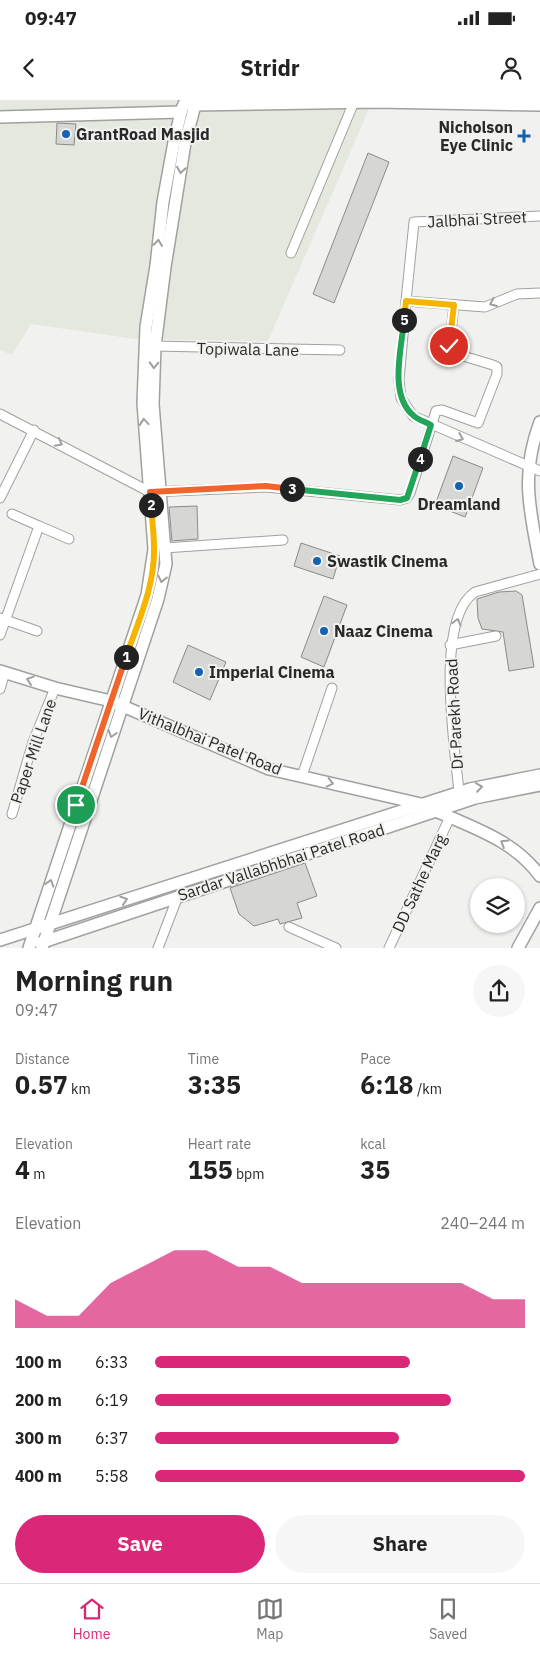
<!DOCTYPE html>
<meta charset="utf-8">
<style>
:root{--surface:#fff;--page:#f6f6f6;--text:#222;--muted:#767676;--line:#e0e0e0;--accent:#db2777}
body{margin:0;font-family:"IBM Plex Sans",sans-serif;background:var(--page);color:var(--text);height:100vh;display:flex;flex-direction:column;font-size:19px;white-space:nowrap}
*{box-sizing:border-box;margin:0}
p{font-size:16px;color:var(--muted)}
.icon{flex:none;width:28px;height:28px;fill:none;stroke:currentColor;stroke-width:2;stroke-linecap:round;stroke-linejoin:round}
.map{position:relative;height:848px;overflow:hidden}
.details{display:flex;flex-direction:column;background:var(--surface);flex:1}
.details>*{flex:none}
.tools{position:absolute;left:470px;top:778px;display:grid;gap:10px}
.tools a{display:grid;place-items:center;width:55px;height:55px;border-radius:50%;background:var(--surface);box-shadow:0 1px 4px #0004;font-size:25px}
.pin{position:absolute;display:grid;place-items:center;width:42px;height:42px;color:#fff;margin:-21px;border:2px solid #fff;border-radius:50%;box-shadow:0 1px 5px #0007}
.km{position:absolute;width:25px;height:25px;margin:-12px;border-radius:50%;background:#222;color:#fff;font-size:14px;line-height:25px;text-align:center}
.round{display:grid;place-items:center;flex:none;width:52px;height:52px;border-radius:26px;background:var(--page)}
.head{display:flex;align-items:center;justify-content:space-between;height:85px;padding:0 15px}
h1{font-size:28px;font-weight:800;line-height:38px}
.figures{display:grid;grid-template-columns:repeat(3,1fr);gap:8px;height:85px;padding:5px 15px}
.figures div{display:grid;align-content:center}
.figures b{font-size:25px;font-weight:800}
.figures small{font-size:14px;font-weight:400}
.figures p{font-size:14px}
.chart{height:140px;padding:10px 15px}
.chart p{display:flex;justify-content:space-between}
.chart svg{width:100%;height:90px;margin-top:5px;fill:var(--accent);opacity:.7}
.button{display:flex;gap:10px;margin-top:auto;padding:10px 15px}
.button a{flex:1;height:58px;border-radius:30px;background:var(--accent);color:#fff;font-size:20px;font-weight:800;line-height:58px;text-align:center}
.button a+a{background:var(--page);color:var(--text)}
ul{padding:0 15px;list-style:none;font-size:16px}
li{display:grid;grid-template-columns:80px 60px 1fr;align-items:center;height:38px}
li i{height:12px;border-radius:6px;background:var(--accent)}
.status{display:flex;justify-content:space-between;align-items:center;height:35px;padding:0 25px;background:var(--surface);direction:ltr}
.status svg{height:14px;fill:currentColor}
header{display:flex;justify-content:space-between;align-items:center;height:65px;padding:0 15px;background:var(--surface);font-size:22px;font-weight:800}
.tab-bar{display:flex;justify-content:space-around;align-items:center;height:70px;border-top:1px solid var(--line);background:var(--surface);font-size:14px;color:var(--muted)}
.tab-bar a{display:grid;justify-items:center;gap:2px}
.tab-bar .on{color:var(--accent)}
.map>svg:first-child{display:block}
.built{fill:#e4e8de}
.building{fill:#d6d7d4;stroke:#8a8b89}
.lines{fill:none;stroke-linecap:round;stroke-linejoin:round}
.street-casing{stroke:#a0a19e;stroke-width:11}
.secondary-casing{stroke:#a0a19e;stroke-width:14}
.street{stroke:#fff;stroke-width:9}
.secondary{stroke:#fff;stroke-width:11}
.oneway{stroke:#9f9f9e}
.split-1-casing{stroke:#fff;stroke-width:10}
.split-2-casing{stroke:#fff;stroke-width:10}
.split-3-casing{stroke:#fff;stroke-width:10}
.split-4-casing{stroke:#fff;stroke-width:10}
.split-5-casing{stroke:#fff;stroke-width:10}
.split-6-casing{stroke:#fff;stroke-width:10}
.split-1{stroke:#f0652b;stroke-width:6}
.split-2{stroke:#f5b400;stroke-width:6}
.split-3{stroke:#f0652b;stroke-width:6}
.split-4{stroke:#22a559;stroke-width:6}
.split-5{stroke:#22a559;stroke-width:6}
.split-6{stroke:#f5b400;stroke-width:6}
.poi-dot{fill:#1263b2;stroke:#f1f2ef;stroke-width:2}
.labels{text-anchor:middle;dominant-baseline:central;stroke-width:4;stroke-linejoin:round;paint-order:stroke}
.poi-label{font-size:16px;font-weight:bold;fill:#292928;stroke:#f1f2ef;text-anchor:start}
.street-label{font-size:16px;fill:#292928;stroke:#f1f2ef}
</style>
<div class="status"><b>09:47</b><svg viewBox="0 0 49 12"><path d="M0 12V9h3v3zM5 12V6h3v6zM10 12V3h3v9zM15 12V0h3v12zM26 1h20v11H26zM47 4h2v5h-2z"/></svg></div>
<header><svg class="icon" aria-label="back" viewBox="0 0 24 24"><path d="M15 5l-7 7 7 7"/></svg>Stridr<svg class="icon" aria-label="person" viewBox="0 0 24 24"><circle cx="12" cy="8" r="4"/><path d="M4 21q1-7 8-7t8 7"/></svg></header>
<div class="map">
<svg width="540" height="848" viewBox="0 0 540 848">
<rect width="100%" height="100%" fill="#f1f2ef"/>
<path class="built" d="M0,0H373L268,241L135,239L31,224L12,255L0,250Z"/>
<g class="building">
<path d="M57,23L76,24L74,45L56,44Z"/>
<path d="M368,53L389,62L334,203L313,194Z"/>
<path d="M453,356L483,368L465,417L435,405Z"/>
<path d="M197,406L198,439L172,441L169,407Z"/>
<path d="M301,443L340,456L333,479L294,466Z"/>
<path d="M516,491L522,495L534,567L509,571L503,532L482,529L478,518L477,499L499,492Z"/>
<path d="M324,496L347,505L324,567L301,557Z"/>
<path d="M188,545L226,562L210,600L173,582Z"/>
<path d="M305,763L317,796L297,803L302,818L280,824L278,819L254,826L239,814L230,788Z"/>
</g>
<g class="lines">
<g class="street-casing">
<g id="street">
<path d="M540,116L414,122L406,201L485,207L517,194L540,193"/>
<path d="M291,153L354,2"/>
<path d="M406,201L399,280L401,298L413,316L540,371"/>
<path d="M155,246L340,250"/>
<path d="M0,314L150,392L266,387L400,400L407,398L410,393L436,311L442,310L478,323L497,274V267L493,265L453,253L449,250L454,205"/>
<path d="M0,398L34,330"/>
<path d="M39,426L69,439"/>
<path d="M164,448L283,440"/>
<path d="M0,518L37,531"/>
<path d="M0,535L39,426L12,414"/>
<path d="M450,545L496,536"/>
<path d="M0,589L5,572"/>
<path d="M302,676L332,588"/>
<path d="M459,692C455,648 434,519 475,492L540,474"/>
<path d="M12,714L33,642L55,588"/>
<path d="M289,827L336,848"/>
<path d="M158,848L178,796"/>
<path d="M389,848L450,717"/>
</g>
</g>
<g class="secondary-casing">
<g id="secondary">
<path d="M192,5L377,2L540,5"/>
<path d="M0,17L181,12"/>
<path d="M540,322C520,375 530,411 540,464"/>
<path d="M0,571L55,588L111,601L269,669L421,704"/>
<path d="M436,711C474,728 515,741 540,776"/>
<path d="M0,840L470,689L540,675"/>
<path d="M40,843L475,698L540,685"/>
<path d="M29,848L147,495L154,449L143,303L146,227L156,166L163,102L174,42L181,12L184,4L189,0"/>
<path d="M42,848L158,499L166,464L153,304L155,246L165,167L185,43L195,5L200,0"/>
<path d="M518,848L540,808"/>
</g>
</g>
<use href="#street" class="street"/>
<use href="#secondary" class="secondary"/>
</g>
<defs><path id="oneway-chevron" d="M-2-3.5L2.5 0L-2 3.5" fill="none" stroke-width="1.6" stroke-linecap="round" stroke-linejoin="round" transform="scale(1.25)"/></defs>
<g class="oneway">
<use href="#oneway-chevron" transform="translate(181 70) rotate(99)"/>
<use href="#oneway-chevron" transform="translate(158 143) rotate(-84)"/>
<use href="#oneway-chevron" transform="translate(493 203) rotate(157)"/>
<use href="#oneway-chevron" transform="translate(154 265) rotate(92)"/>
<use href="#oneway-chevron" transform="translate(144 322) rotate(-95)"/>
<use href="#oneway-chevron" transform="translate(460 338) rotate(23)"/>
<use href="#oneway-chevron" transform="translate(59 343) rotate(28)"/>
<use href="#oneway-chevron" transform="translate(162 479) rotate(102)"/>
<use href="#oneway-chevron" transform="translate(457 522) rotate(-75)"/>
<use href="#oneway-chevron" transform="translate(30 580) rotate(-162)"/>
<use href="#oneway-chevron" transform="translate(112 634) rotate(108)"/>
<use href="#oneway-chevron" transform="translate(330 683) rotate(13)"/>
<use href="#oneway-chevron" transform="translate(479 687) rotate(-9)"/>
<use href="#oneway-chevron" transform="translate(504 743) rotate(-148)"/>
<use href="#oneway-chevron" transform="translate(50 783) rotate(-73)"/>
<use href="#oneway-chevron" transform="translate(124 800) rotate(-18)"/>
</g>
<g class="lines">
<g class="split-1-casing">
<path id="split-1" d="M76,705L126,557"/>
</g>
<g class="split-2-casing">
<path id="split-2" d="M126,557C138,522 155,486 154,448C154,434 152,419 151,405"/>
</g>
<g class="split-3-casing">
<path id="split-3" d="M151,405L150,392L266,386L292,389"/>
</g>
<g class="split-4-casing">
<path id="split-4" d="M292,389L400,400L407,398L420,359"/>
</g>
<g class="split-5-casing">
<path id="split-5" d="M404,220C402,248 388,295 414,316C418,320 426,322 431,325L420,359"/>
</g>
<g class="split-6-casing">
<path id="split-6" d="M404,220L406,201L454,205L449,246"/>
</g>
<use href="#split-1" class="split-1"/>
<use href="#split-2" class="split-2"/>
<use href="#split-3" class="split-3"/>
<use href="#split-4" class="split-4"/>
<use href="#split-5" class="split-5"/>
<use href="#split-6" class="split-6"/>
</g>
<g class="poi-dot">
<circle cx="66" cy="34" r="5"/>
<path d="M521.5 28.5h5v5h5v5h-5v5h-5v-5h-5v-5h5z"/>
<circle cx="459" cy="386" r="5"/>
<circle cx="317" cy="461" r="5"/>
<circle cx="324" cy="531" r="5"/>
<circle cx="199" cy="572" r="5"/>
</g>
<g class="labels">
<g class="poi-label">
<text x="513" y="27" text-anchor="end">Nicholson<tspan x="513" dy="18">Eye Clinic</tspan></text>
<text x="76" y="34">GrantRoad Masjid</text>
<text x="459" y="404" text-anchor="middle">Dreamland</text>
<text x="327" y="461">Swastik Cinema</text>
<text x="334" y="531">Naaz Cinema</text>
<text x="209" y="572">Imperial Cinema</text>
</g>
<g class="street-label">
<text transform="translate(477 119) rotate(-3)">Jalbhai Street</text>
<text transform="translate(248 249) rotate(1)">Topiwala Lane</text>
<text transform="translate(454 614) rotate(-93)">Dr Parekh Road</text>
<text transform="translate(210 641) rotate(22)">Vithalbhai Patel Road</text>
<text transform="translate(33 651) rotate(-71)">Paper Mill Lane</text>
<text transform="translate(281 762) rotate(-18)">Sardar Vallabhbhai Patel Road</text>
<text transform="translate(419 783) rotate(-65)">DD Sathe Marg</text>
</g>
</g>
</svg>
<div class="tools">
<a><svg class="icon" aria-label="layers" viewBox="0 0 24 24"><path d="M12 4l9 5-9 5-9-5zM3 14l9 5 9-5"/></svg></a>
</div>
<div class="pin" style="left:76px;top:705px;background:#1e9e55"><svg class="icon" aria-label="arrive" viewBox="0 0 24 24"><path d="M6 21V4h12l-3 4 3 4H6"/></svg></div>
<div class="pin" style="left:449px;top:246px;background:#d93025"><svg class="icon" aria-label="check" viewBox="0 0 24 24"><path d="M5 12l5 5 9-10"/></svg></div>
<b class="km" style="left:126px;top:557px">1</b>
<b class="km" style="left:151px;top:405px">2</b>
<b class="km" style="left:292px;top:389px">3</b>
<b class="km" style="left:420px;top:359px">4</b>
<b class="km" style="left:404px;top:220px">5</b>
</div>
<section class="details">
<div class="head"><div><h1>Morning run</h1><p>09:47</p></div><a class="round"><svg class="icon" aria-label="share" viewBox="0 0 24 24"><path d="M12 15V3M7 8l5-5 5 5M5 13v7h14v-7"/></svg></a></div>
<div class="figures">
<div><p>Distance</p><b>0.57<small> km</small></b></div>
<div><p>Time</p><b>3:35</b></div>
<div><p>Pace</p><b>6:18<small> /km</small></b></div>
</div>
<div class="figures">
<div><p>Elevation</p><b>4<small> m</small></b></div>
<div><p>Heart rate</p><b>155<small> bpm</small></b></div>
<div><p>kcal</p><b>35</b></div>
</div>
<div class="chart"><p><span>Elevation</span>240–244 m</p>
<svg viewBox="0 0 160 44" preserveAspectRatio="none"><path d="M0 44V30L10 38L20 38L30 22L40 14L50 6L60 6L70 14L80 14L90 22L100 22L110 22L120 22L130 22L140 22L150 30L160 30V44z"/></svg>
</div>
<ul>
<li><b>100 m</b>6:33<i style="width:69%"></i></li>
<li><b>200 m</b>6:19<i style="width:80%"></i></li>
<li><b>300 m</b>6:37<i style="width:66%"></i></li>
<li><b>400 m</b>5:58<i style="width:100%"></i></li>
</ul>
<div class="button"><a>Save</a><a>Share</a></div>
</section>
<nav class="tab-bar">
<a class="on"><svg class="icon" aria-label="home" viewBox="0 0 24 24"><path d="M3 11l9-7 9 7M6 9v11h12V9"/></svg>Home</a>
<a><svg class="icon" aria-label="map" viewBox="0 0 24 24"><path d="M3 6l6-2 6 2 6-2v14l-6 2-6-2-6 2zM9 4v14M15 6v14"/></svg>Map</a>
<a><svg class="icon" aria-label="saved" viewBox="0 0 24 24"><path d="M7 4h10v16l-5-4-5 4z"/></svg>Saved</a>
</nav>
